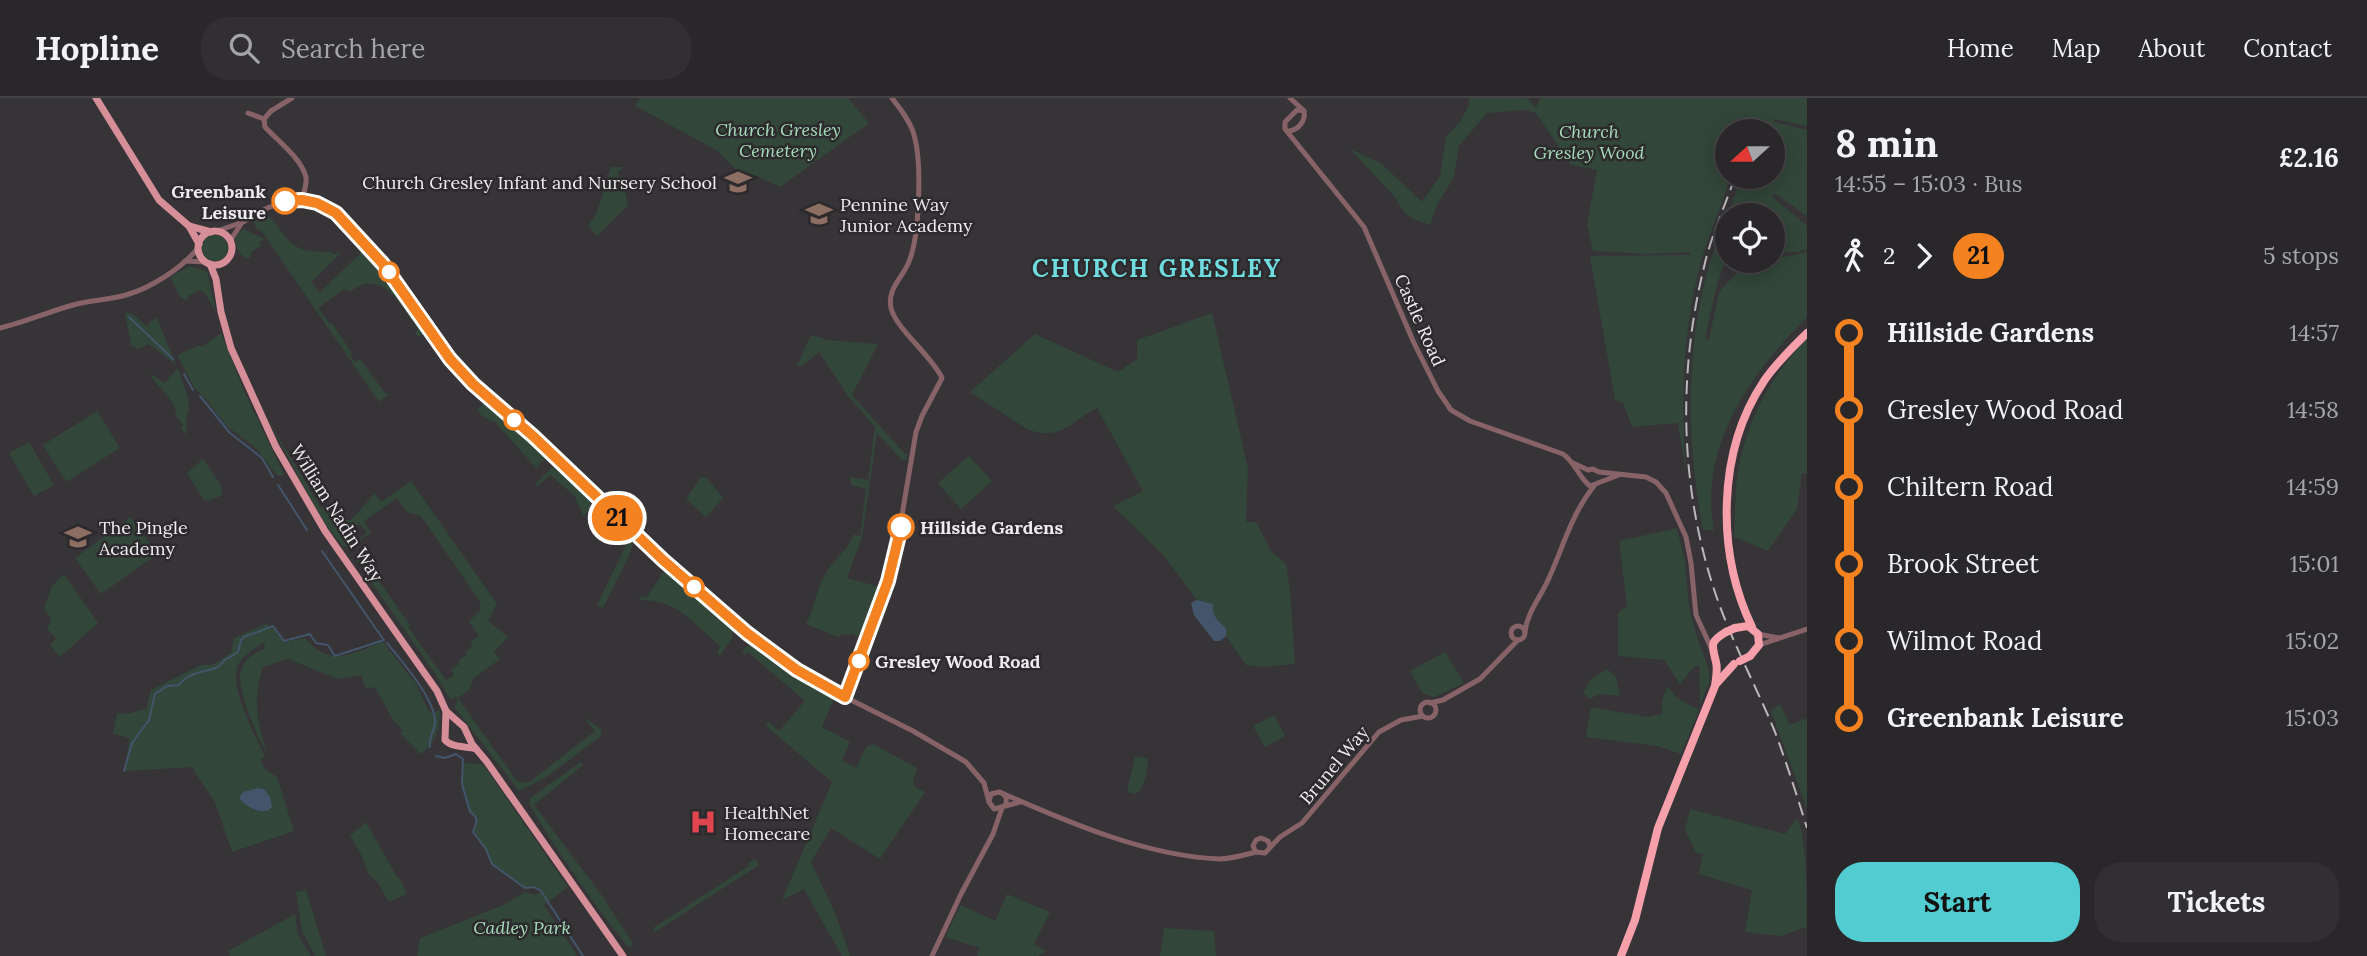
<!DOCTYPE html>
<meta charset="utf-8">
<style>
body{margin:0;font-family:Lora,serif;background:#312f32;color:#f1f3f6;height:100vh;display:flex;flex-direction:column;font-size:26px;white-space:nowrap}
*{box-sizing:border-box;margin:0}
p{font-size:23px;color:#a5a5a8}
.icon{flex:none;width:38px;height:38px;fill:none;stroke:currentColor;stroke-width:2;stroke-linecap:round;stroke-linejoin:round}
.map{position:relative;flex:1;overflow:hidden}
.panel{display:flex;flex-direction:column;background:#29272a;width:560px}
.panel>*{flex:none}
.badge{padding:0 14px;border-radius:23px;font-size:24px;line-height:46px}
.needle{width:46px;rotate:249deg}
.tools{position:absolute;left:1715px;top:21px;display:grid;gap:14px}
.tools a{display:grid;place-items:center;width:70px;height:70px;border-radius:50%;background:#29272a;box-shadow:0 4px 18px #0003,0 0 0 2px #454447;font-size:35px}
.map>.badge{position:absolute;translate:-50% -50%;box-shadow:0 0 0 4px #fff}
.legs{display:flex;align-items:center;gap:10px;height:77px;padding:0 28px;font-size:23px}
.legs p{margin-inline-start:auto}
.overview{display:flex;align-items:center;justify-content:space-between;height:119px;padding:0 28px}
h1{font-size:38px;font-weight:800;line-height:52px}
.action{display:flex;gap:14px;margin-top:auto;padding:14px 28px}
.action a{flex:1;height:80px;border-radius:28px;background:#51ccd1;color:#111;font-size:28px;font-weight:800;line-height:80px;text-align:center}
.action a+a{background:#312f32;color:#f1f3f6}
ul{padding:0 28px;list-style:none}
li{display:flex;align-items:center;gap:24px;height:77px;font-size:26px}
li i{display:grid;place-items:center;width:10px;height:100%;margin:0 9px;background:currentColor}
li i::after{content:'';width:18px;height:18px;margin:-9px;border:5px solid;border-radius:50%;background:#29272a}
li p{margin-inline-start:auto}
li:first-child i{background:linear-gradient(#0000 50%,currentColor 0)}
li:last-child i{background:linear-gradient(currentColor 50%,#0000 0)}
header{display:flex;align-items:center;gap:42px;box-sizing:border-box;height:98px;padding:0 35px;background:#29272a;border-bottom:2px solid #454447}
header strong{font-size:33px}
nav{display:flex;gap:38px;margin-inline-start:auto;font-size:24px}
.search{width:490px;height:63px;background:#312f32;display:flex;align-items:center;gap:18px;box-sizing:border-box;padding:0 24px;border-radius:28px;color:#a5a5a8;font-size:26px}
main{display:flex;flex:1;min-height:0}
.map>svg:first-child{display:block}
.green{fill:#324639}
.water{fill:#42556a}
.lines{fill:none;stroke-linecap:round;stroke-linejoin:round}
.stream{stroke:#42556a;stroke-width:2}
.minor{stroke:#876368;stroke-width:5}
.major{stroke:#d68f99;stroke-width:7}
.highway{stroke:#f6a0ac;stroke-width:8}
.rail{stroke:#bab8bb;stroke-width:2;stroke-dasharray:14 7;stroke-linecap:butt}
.highway-bridge{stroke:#f6a0ac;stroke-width:8}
.line-1-casing{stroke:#fff;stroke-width:16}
.line-1{stroke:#f58220;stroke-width:10}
.stop-1-dot{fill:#fff;stroke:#f58220;stroke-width:3.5}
.labels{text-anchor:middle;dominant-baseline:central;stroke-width:5;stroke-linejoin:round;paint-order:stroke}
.park-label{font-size:18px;font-style:italic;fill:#a5dbba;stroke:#2d2a2d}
.poi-label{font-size:18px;fill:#eeecef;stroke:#2d2a2d;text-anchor:start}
.stop-label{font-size:18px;font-weight:bold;fill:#eeecef;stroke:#2d2a2d;text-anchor:start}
.street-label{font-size:18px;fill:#eeecef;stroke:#2d2a2d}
.district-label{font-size:24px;font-weight:bold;letter-spacing:2px;fill:#6fdce0;stroke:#2d2a2d}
</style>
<header>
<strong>Hopline</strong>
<div class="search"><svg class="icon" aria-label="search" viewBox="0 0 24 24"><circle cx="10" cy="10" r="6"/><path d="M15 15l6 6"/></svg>Search here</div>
<nav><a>Home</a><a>Map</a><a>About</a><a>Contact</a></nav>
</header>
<main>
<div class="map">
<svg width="1807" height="858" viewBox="0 0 1807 858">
<rect width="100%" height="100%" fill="#373438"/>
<g class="green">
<polygon points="640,0 848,0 869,25 780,89 759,79 735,71 718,53 635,8"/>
<path d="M1469 0H1527L1536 10 1540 0H1807V28L1774 21 1775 24 1807 32V118L1776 96 1771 98 1807 128V151L1798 154 1773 155V117H1727V156L1716 190 1705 242 1709 241 1719 194 1748 163H1773V158L1784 159 1807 154V219C1751 275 1698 348 1714 432H1703C1687 348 1685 258 1707 175 1716 142 1730 111 1742 79H1773V33H1727V79H1730C1722 110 1707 140 1699 171 1682 239 1681 307 1686 376L1678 325 1632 329 1623 305 1615 302 1590 158 1690 157V154L1647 156 1593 153 1587 127 1597 72 1571 67 1536 15 1525 12 1487 15 1459 48 1454 79 1437 107 1430 127 1413 121 1404 114 1394 98 1350 51 1381 65 1422 104 1440 78 1446 39 1460 24 1469 7Z"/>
<polygon points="611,69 622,69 622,72 618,73 619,80 622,80 628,107 597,138 588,127 596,117"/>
<path d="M266 116C273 121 277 127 281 133 297 155 307 153 331 154L334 156 342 154 311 184 320 194 365 151 388 178 424 229V236L418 239 415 235 418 231C400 208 383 168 350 194L344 191 318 210 330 226 332 225 352 255 350 257 355 264 360 261 385 295 389 296 379 304 263 135 256 130 254 124Z"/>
<path d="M243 131 265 141 260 144 261 148 251 154V158L248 161C239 157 235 149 235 139Z"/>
<circle cx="215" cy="150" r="13"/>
<polygon points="190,168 207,173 216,214 204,194 200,192 188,198 187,203 181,200 170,179"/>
<polygon points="125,215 131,215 148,229 149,224 157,220 176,267 149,246 138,251 131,247"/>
<path d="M1212 215 1248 370 1246 424H1256L1271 453 1286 466 1290 492 1295 566 1260 569 1246 567 1226 538V530C1218 523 1211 517 1212 506L1197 502 1164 458 1113 408 1143 393 1097 310C1070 324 1061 344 1027 331L970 294 1035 236 1118 274 1137 261V242Z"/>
<polygon points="221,235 246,297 284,377 282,378 277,377 257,351 228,329 204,299 195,291 177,257 201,247 202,249"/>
<path d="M812 237 827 242 878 246 852 297 903 354 908 357 907 362H902L877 335 862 439 847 480 880 489 862 540 850 535 849 537 842 536 838 539 806 526C815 509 816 493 824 478 832 462 848 453 854 436L860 438 866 391 851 387 850 379 868 382 875 329 848 298 819 254 802 268H796C804 258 804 246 812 237Z"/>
<path d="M1807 240V376L1802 375 1797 411 1768 453 1734 439C1736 414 1734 387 1740 363 1751 313 1773 277 1807 240Z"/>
<path d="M178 270 188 300 189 315 187 316 186 337 181 330 183 327 176 318C177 301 156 290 150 275L164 285Z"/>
<polygon points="487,303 520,332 545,361 536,370 494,323 492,324 481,317 477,311"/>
<polygon points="97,313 120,350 66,384 43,347"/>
<polygon points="264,315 321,410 324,408 331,418 337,416 343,422 351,422 375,395 381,404 411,383 497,506 488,523 508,539 494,554 500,561 473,581 470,591 458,600 517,683 528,685 595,633 583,619 601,631 601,638 545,680 519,693 455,610 458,599 450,601 436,577 355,461 360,456 410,527 408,529 446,582 454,577 451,571 459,566 458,563 466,557 465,554 473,548 470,544 479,538 469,523 480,513 480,504 421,418 407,414 397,400 364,423 371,435 357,444 356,443 367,435 360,426 347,435 353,448 343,449 324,425"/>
<polygon points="29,344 54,387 34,398 9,355"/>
<polygon points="969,358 992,383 961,411 938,385"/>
<polygon points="203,361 220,386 223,397 208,403 204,402 187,375"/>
<polygon points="553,369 589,400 591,409 585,417 583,417 575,400 576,399 550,377 537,389 536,385"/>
<polygon points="701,379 706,379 723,400 706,419 686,401"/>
<polygon points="599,415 606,416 630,437 633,445 628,460 603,510 597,507 626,447 597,421 594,422"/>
<polygon points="131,419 157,456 101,496 75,460"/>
<polygon points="1677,430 1685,464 1689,509 1696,536 1709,572 1709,585 1700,606 1699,567 1693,570 1680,586 1664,562 1618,558 1618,515 1627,508 1619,443"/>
<path d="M666 470 734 529 732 540 720 558 717 554 720 548C692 524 677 501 638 502L643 498 647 499Z"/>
<polygon points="64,476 98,525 60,559 50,547 56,540 47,531 51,521 44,511 52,488"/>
<path d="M268 525V531L273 530 284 544 305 540C331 571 352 555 383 544L417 587 428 612 432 616 440 612C440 630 436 645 421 656L400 635 403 632 393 622 375 589 366 591 361 577 338 581 288 561 263 569C252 607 257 621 268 658 259 642 235 590 241 573 244 561 254 555 265 550L264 544C256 550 245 556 239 565 227 586 255 637 265 658L261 662 264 670 277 679 294 733 232 754 215 704 194 673V669L124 673 130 640 113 636 117 615 126 616 146 611 151 592 201 567H212L231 555 234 540Z"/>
<polygon points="753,546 798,579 835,598 822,629 850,644 842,662 856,670 866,649 873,646 917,670 913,684 915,689 925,694 880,761 831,730 811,764 836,817 850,858 842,858 804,791 782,802 832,684 765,627 769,624 779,633 805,603 748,554 745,557 742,554 746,549"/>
<polygon points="1445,554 1464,585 1434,599 1422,595 1410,573"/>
<polygon points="1607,571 1616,579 1620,598 1600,596 1589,601 1583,594 1591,581"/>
<polygon points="1667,588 1677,600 1699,612 1681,656 1657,648 1586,639 1591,609 1647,619 1662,616 1662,604"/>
<polygon points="1780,606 1790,627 1807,620 1807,711 1771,613"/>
<polygon points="1274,617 1285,638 1265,649 1253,628"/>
<path d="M1135 658 1147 660C1149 670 1145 689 1136 696L1127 694Z"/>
<path d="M581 664 583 667 534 707 603 799 634 847 628 849C591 803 559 756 529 706L530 700Z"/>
<path d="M464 665 483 666 568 789 544 807 577 857 575 858H417L420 840 503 807 525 794 536 797 541 794 534 789 525 790 499 773 492 766 478 738 473 734C476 725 480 720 470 714L462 686Z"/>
<path d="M1690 711 1785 736 1797 720C1807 735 1807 806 1807 829L1781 838 1745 834 1752 792 1699 776 1703 756 1696 755 1685 732Z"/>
<polygon points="366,724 397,779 399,779 407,796 389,804 378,785 368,775 362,758 350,738"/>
<polygon points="755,761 759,767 655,834 653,830 749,768 748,766"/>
<polygon points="306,792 326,858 315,858 302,833 296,794"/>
<polygon points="1007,796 1050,814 1034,846 1046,853 1038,858 977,858 980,850 945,839 961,807 995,823"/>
<polygon points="295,816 298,837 311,858 230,858 228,853"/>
<polygon points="1164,830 1214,833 1216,858 1160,858"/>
</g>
<g class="water">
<path d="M1197 502 1213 506C1211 517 1218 523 1226 530V538L1220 543H1214L1194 517 1191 505Z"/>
<path d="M258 690 264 691 270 699 272 709C264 719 246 709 239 700L243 694Z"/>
</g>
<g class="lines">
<g class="stream">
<polyline points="129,219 173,261"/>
<polyline points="184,276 193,292"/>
<polyline points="200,298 230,335 262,360 273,379"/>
<polyline points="278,387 307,432"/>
<polyline points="322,453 383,541"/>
<path d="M387 545C402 563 433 599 435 622 436 632 428 638 430 649"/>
<path d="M436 658 445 660 456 656 463 661 462 686 470 714C480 720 476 725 473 734L486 751 492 766 525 790 534 789 541 793 583 858"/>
<path d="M124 673 132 645 149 622 155 596 167 588 179 587C190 573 203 575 218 569L225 562 238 554 241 542 244 539 273 528 284 543 310 536 316 545 328 547 335 558 384 542"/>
</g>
<g class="minor">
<polyline points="1290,0 1303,12"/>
<path d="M1304 13 1297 12 1285 24V31L1364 129 1414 245 1438 293 1451 312 1470 323 1563 356C1575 364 1579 380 1590 388L1619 377"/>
<polyline points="248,15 264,21"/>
<path d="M264 21 265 29C278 43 301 60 306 79 307 86 304 95 302 102"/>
<polyline points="264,21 271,13 292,0"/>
<path d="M1289 33C1298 32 1306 23 1304 13"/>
<polyline points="217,133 243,124 263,112 282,104 302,102 330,110 383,165 450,261 473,287 533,338 591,396 663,462 748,535 797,572 845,599 913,633 966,664 984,685 989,704"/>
<polyline points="230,143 241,126"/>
<polyline points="185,163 206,164"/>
<path d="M0 230C25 224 48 214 73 207 90 202 109 202 126 197 151 190 182 170 198 150"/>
<polyline points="1573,365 1588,372 1593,371 1599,374 1646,379 1656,384 1666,395 1686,439 1691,465 1696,517 1712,552"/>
<circle cx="1518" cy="535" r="7"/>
<path d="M1525 534C1527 514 1541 499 1549 480 1563 449 1572 415 1594 388"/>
<polyline points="1758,536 1779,540"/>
<polyline points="1759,547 1807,531"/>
<path d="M845 599 888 483 896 453 916 334 922 318 942 280C932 258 896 231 891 210 887 192 901 181 908 166 920 140 922 64 914 37 911 24 900 11 892 0"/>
<circle cx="1428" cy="612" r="8"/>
<polyline points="1430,605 1443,602 1480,581 1518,542"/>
<path d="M1004 696C1070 725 1147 758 1219 761 1232 761 1244 757 1256 754"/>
<path d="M1005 708C1008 701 1006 696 999 694L991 696 989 704 994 711 1020 704"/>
<polyline points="1270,748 1268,743 1261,740 1256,742 1253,748 1256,754 1265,755 1280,739 1302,725 1379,634 1401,622 1423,618"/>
<polyline points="932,858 961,796 993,736 1002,710"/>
</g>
<g class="major">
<polyline points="96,0 159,102 189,128 199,146"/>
<polyline points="189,128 211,134"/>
<circle cx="215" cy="150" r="17"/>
<path d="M210 166 216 181 221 214 231 250 276 349 325 433 437 593 446 613 445 642C452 650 466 648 476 651"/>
<polyline points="446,613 464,629 472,646 487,664 623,858"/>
</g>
<g class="highway">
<path d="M1752 529C1716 454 1717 353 1764 283 1776 265 1792 250 1807 235"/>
<polyline points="1735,530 1748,528 1758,536 1759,547 1750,558"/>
<polyline points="1716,586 1734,566"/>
<path d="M1621 858 1635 822 1658 730 1715 588C1716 580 1718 572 1716 564 1712 547 1709 544 1726 534"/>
</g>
<path class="rail" d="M1735 79C1725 108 1711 138 1704 169 1677 279 1680 395 1718 503 1734 548 1757 590 1775 634 1787 666 1797 698 1807 730"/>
<g class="highway-bridge">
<polyline points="1726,534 1735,530"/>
<polyline points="1740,563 1750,558"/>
</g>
</g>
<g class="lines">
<g class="line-1-casing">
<polyline id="line-1" points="285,103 302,102 317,105 336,115 383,166 450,261 473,286 533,338 663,462 747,535 797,572 845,599 888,483 901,429"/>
</g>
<use href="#line-1" class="line-1"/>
</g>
<defs>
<g id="school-bare" transform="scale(2.1)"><path d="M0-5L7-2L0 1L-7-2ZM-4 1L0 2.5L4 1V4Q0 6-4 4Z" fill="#8d6e63" stroke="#2d2a2d" stroke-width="2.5" paint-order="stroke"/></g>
<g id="hospital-bare" transform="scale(2.1)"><path d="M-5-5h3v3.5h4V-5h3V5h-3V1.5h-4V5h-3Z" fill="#e0444e" stroke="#2d2a2d" stroke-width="2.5" paint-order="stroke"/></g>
</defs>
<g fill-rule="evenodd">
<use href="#school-bare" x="738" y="84"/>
<use href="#school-bare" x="819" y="116"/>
<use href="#school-bare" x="78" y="439"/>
<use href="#hospital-bare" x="703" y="724"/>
</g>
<g class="stop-1-dot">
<circle cx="285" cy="103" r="12"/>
<circle cx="389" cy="174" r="9"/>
<circle cx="514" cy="322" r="9"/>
<circle cx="901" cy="429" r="12"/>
<circle cx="694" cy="489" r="9"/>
<circle cx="859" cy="563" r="9"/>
</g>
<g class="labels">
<g class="park-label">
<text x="778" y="31">Church Gresley<tspan x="778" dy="21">Cemetery</tspan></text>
<text x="1589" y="33">Church<tspan x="1589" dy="21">Gresley Wood</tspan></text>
<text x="522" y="829">Cadley Park</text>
</g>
<g class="poi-label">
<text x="717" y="84" text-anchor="end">Church Gresley Infant and Nursery School</text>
<text x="840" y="106">Pennine Way<tspan x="840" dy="21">Junior Academy</tspan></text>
<text x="99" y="429">The Pingle<tspan x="99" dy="21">Academy</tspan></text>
<text x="724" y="714">HealthNet<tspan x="724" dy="21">Homecare</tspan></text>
</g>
<g class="stop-label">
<text x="266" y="93" text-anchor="end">Greenbank<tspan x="266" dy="21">Leisure</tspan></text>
<text x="920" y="429">Hillside Gardens</text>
<text x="875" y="563">Gresley Wood Road</text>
</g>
<g class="street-label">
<text transform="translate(1420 222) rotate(66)">Castle Road</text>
<text transform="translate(337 415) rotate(58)">William Nadin Way</text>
<text transform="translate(1334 667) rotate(-50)">Brunel Way</text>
</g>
<g class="district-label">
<text x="1157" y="170">CHURCH GRESLEY</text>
</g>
</g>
</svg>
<div class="tools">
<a><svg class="needle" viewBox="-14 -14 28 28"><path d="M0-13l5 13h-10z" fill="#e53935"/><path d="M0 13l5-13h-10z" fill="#a5a5a8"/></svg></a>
<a><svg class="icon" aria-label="locate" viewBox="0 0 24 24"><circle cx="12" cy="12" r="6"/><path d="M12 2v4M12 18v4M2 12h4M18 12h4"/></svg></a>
</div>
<b class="badge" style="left:617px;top:420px;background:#f58220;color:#111">21</b>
</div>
<section class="panel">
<div class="overview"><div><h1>8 min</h1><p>14:55 – 15:03 · Bus</p></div><b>£2.16</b></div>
<div class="legs"><svg class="icon" aria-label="walk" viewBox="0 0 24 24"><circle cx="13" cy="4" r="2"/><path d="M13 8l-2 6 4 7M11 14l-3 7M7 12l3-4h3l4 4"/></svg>2<svg class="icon" aria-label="forward" viewBox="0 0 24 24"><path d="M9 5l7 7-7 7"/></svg><b class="badge" style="background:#f58220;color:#111">21</b><p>5 stops</p></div>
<ul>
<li><i style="color:#f58220"></i><b>Hillside Gardens</b><p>14:57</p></li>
<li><i style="color:#f58220"></i><span>Gresley Wood Road</span><p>14:58</p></li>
<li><i style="color:#f58220"></i><span>Chiltern Road</span><p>14:59</p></li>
<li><i style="color:#f58220"></i><span>Brook Street</span><p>15:01</p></li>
<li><i style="color:#f58220"></i><span>Wilmot Road</span><p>15:02</p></li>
<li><i style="color:#f58220"></i><b>Greenbank Leisure</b><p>15:03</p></li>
</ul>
<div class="action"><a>Start</a><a>Tickets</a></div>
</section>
</main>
